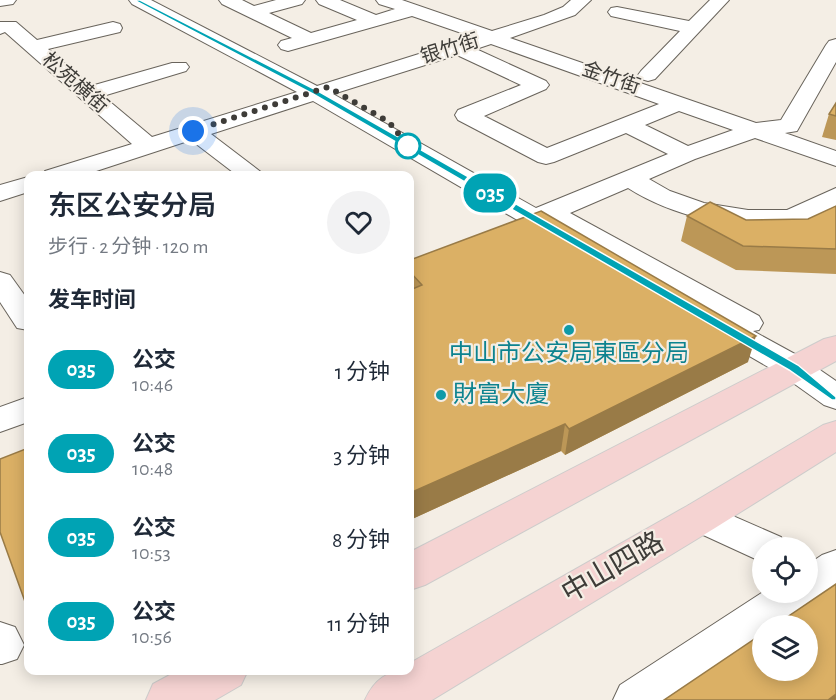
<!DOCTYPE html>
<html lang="zh">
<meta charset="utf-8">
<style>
body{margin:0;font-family:"Alegreya Sans","Noto Sans SC",sans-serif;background:#f2f2f3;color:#1f2937;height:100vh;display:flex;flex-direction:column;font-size:22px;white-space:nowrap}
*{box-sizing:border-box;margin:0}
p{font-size:20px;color:#747a83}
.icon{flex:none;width:33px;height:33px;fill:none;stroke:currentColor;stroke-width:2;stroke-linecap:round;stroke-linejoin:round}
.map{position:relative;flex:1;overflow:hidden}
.side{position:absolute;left:24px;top:171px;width:390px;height:504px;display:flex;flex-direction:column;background:#fff;border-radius:12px;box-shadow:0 3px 15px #0003}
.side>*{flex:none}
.badge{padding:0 12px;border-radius:20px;font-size:21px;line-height:39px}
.tools{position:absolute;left:752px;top:537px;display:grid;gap:12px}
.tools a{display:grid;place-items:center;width:66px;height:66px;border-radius:50%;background:#fff;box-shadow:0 3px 15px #0003;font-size:30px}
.you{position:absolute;width:30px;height:30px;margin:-15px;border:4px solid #fff;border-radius:50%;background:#1a73e8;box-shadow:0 0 0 9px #1a73e833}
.map>.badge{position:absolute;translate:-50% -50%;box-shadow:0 0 0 3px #fff}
h2{padding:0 24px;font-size:22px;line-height:54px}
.round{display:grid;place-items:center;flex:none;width:63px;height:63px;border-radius:32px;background:#f2f2f3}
.headline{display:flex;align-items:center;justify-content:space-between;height:102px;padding:0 24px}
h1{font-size:28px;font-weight:600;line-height:45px}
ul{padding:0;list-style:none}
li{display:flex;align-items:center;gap:18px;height:84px;padding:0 24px}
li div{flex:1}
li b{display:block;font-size:22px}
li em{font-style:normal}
li .badge{min-width:66px;font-weight:700;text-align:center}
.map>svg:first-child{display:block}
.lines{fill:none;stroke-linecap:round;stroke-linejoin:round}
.minor-casing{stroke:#69645c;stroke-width:2}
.major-casing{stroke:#cdcccb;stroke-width:2}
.minor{fill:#fff;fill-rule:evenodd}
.major{fill:#f5d3d2;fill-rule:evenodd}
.wall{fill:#bc9757}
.shaded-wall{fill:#997b47}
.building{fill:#dbb065;stroke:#997b47;stroke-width:1.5}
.line{fill:#00a3b4;stroke:#fff;stroke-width:1.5}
.walk{stroke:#3e3c38;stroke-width:6;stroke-dasharray:0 10.8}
.stop-dot{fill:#fff;stroke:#00a3b4;stroke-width:3}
.culture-dot{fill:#0f9aa8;stroke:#f4eee5;stroke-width:2}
.labels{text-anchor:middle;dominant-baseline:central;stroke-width:4.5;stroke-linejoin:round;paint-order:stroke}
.far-street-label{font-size:20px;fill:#3e3c38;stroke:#f4eee5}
.culture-label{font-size:24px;fill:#0d838f;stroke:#f4eee5}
.near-street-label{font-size:28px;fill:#3e3c38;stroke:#f4eee5}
</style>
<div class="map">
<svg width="836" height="700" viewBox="0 0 836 700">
<rect width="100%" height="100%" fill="#f4eee5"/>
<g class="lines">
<g class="minor-casing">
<g id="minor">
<polygon points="0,0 16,0 13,4 0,6"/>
<path d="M129 0H151L317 86 473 37 412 16 288 51 281 49 278 45 281 41 292 38 222 4 219 0H242L254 6 276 0H305L302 4 269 13 311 33 357 20 319 4 316 0H340L376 15 395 9 379 4 376 0H402L492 31 544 15 563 7 571 0H591L575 15 510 38 756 123 781 120 826 45 829 41 836 39V62L797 131 785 133 836 151V166L755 138 695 159 649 179 670 191 704 203 748 210H787L836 188V206C821 214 806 224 789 226 739 233 670 215 628 188L570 213 759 316 763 323 759 330 753 331 804 359 836 381V409L824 405 782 375 706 331 702 324 706 317 712 316 577 238 575 242 565 244 555 242 313 101 211 134 266 176H238L191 140 81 176H42L45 171 132 144 5 32 0 34V22H16L37 40 113 22 120 24 122 28 120 32 48 49 91 86 172 63H186L189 67 186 71 103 96 152 137 297 92 132 4ZM491 44 659 104 547 148 484 116 546 89 549 85 546 81 476 49ZM457 55 521 85 458 110 455 115 458 120 538 162 546 164 554 162 626 133 668 154 536 208 333 94ZM679 111 733 130 688 146 645 125Z"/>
<polygon points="710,0 729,0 655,79 648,81 641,79 638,75 641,71 680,31 611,16 608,12 611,8 617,7 689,21"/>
<polygon points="28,177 28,192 0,201 0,185"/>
<polygon points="0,272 10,275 28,300 28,330 17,328 0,302"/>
<polygon points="28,397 28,422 0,432 0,407"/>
<polygon points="701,502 781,537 786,548 762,548 762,562 688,528 682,517 688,506"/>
<polygon points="836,550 836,588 814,601 813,604 782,626 762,626 762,639 674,700 613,700 620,685 763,592 807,592 807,565 822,555"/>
<polygon points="0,622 15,627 24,645 17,659 2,664 0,664"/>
</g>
</g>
<g class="major-casing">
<g id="major">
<polygon points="836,336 836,361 425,585 410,590 410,552 824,339"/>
<path d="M836 421V452L715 528 432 700H365C374 680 387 670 410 670V663L687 506 823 425Z"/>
<polygon points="179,670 248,670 241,685 215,700 146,700 153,684"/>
</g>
</g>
<use href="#minor" class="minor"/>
<use href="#major" class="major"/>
</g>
<g class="wall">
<polygon points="836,103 836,140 822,137 829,114"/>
<polygon points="836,206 836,274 736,270 681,241 687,216 746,220 808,219"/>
<polygon points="410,260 748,362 565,455 561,451 410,520"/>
</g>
<g class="shaded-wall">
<polygon points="756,336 748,362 565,455 569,429"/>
<polygon points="565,424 561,451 410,520 410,493"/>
<polygon points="836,694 836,700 828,700"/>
</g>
<g class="building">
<polygon points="836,103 836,116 829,114"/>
<polygon points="710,202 746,220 808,219 836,206 836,249 743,246 687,216"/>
<polygon points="541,211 756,336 569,429 565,424 410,493 410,290 422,285 410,272 410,260"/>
<polygon points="28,448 28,610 0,532 0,459"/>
<polygon points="836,584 836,694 828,700 664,700 762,634 762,670 807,670 807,626 774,626"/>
</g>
<polygon class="line" points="134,0 140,0 318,91 798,365 836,397 836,400 832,400 789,370 313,94"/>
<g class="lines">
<polyline class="walk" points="193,131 328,87 389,122 408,146"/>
</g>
<circle class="stop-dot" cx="408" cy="146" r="12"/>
<g class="culture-dot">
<circle cx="569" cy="330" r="6"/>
<circle cx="441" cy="395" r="6"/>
</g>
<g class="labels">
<g class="far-street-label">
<text transform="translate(450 49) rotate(-17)">银竹街</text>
<text transform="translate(611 78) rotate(19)">金竹街</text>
<text transform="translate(75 83) rotate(41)">松苑横街</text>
</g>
<g class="culture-label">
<text x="569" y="354">中山市公安局東區分局</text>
<text x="453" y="395" text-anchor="start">財富大廈</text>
</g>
<g class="near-street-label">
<text transform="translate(613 568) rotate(-30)">中山四路</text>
</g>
</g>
</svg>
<div class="tools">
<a><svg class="icon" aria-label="locate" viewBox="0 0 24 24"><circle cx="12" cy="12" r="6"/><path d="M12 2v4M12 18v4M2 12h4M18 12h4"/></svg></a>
<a><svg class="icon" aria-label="layers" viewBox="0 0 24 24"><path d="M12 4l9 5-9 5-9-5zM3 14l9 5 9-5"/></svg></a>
</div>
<div class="you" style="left:193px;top:131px"></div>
<b class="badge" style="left:490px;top:193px;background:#00a3b4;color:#fff">035</b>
<section class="side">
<div class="headline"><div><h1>东区公安分局</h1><p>步行 · 2 分钟 · 120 m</p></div><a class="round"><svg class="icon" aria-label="heart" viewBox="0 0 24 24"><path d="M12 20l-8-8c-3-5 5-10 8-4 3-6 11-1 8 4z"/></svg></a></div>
<h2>发车时间</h2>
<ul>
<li><span class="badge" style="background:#00a3b4;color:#fff">035</span><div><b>公交</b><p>10:46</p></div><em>1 分钟</em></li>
<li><span class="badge" style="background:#00a3b4;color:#fff">035</span><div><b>公交</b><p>10:48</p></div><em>3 分钟</em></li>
<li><span class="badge" style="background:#00a3b4;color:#fff">035</span><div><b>公交</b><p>10:53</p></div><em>8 分钟</em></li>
<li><span class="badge" style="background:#00a3b4;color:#fff">035</span><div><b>公交</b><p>10:56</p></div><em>11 分钟</em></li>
</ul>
</section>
</div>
